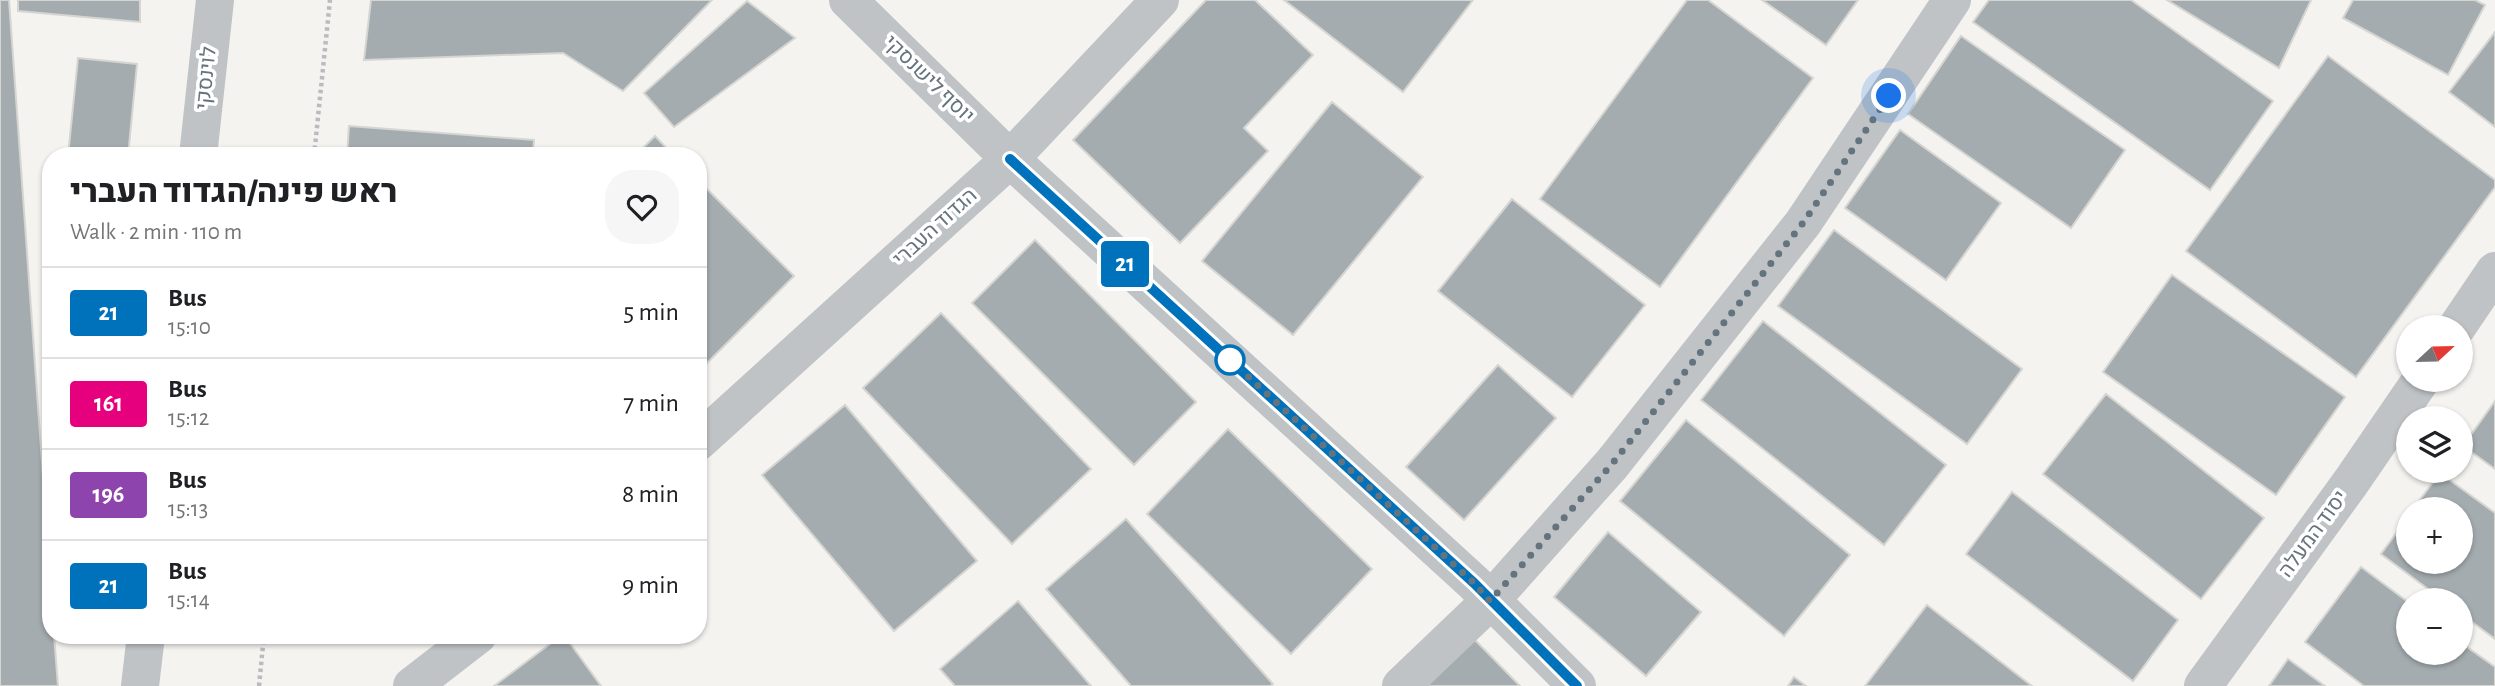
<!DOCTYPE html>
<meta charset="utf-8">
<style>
body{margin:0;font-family:"Alegreya Sans",Heebo,sans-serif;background:#f6f6f6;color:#202124;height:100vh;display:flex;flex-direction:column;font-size:26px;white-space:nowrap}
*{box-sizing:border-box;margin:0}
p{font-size:23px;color:#757577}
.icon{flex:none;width:38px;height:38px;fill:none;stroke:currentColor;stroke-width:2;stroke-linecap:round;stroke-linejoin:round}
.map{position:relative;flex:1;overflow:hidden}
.sheet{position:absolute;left:42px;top:147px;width:665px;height:497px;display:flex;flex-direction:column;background:#fff;border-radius:28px;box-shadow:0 2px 5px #0004}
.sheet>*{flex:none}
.badge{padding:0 14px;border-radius:5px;font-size:24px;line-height:46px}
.needle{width:46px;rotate:68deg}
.controls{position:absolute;left:2396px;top:315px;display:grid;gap:14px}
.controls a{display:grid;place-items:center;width:77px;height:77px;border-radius:50%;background:#fff;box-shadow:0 2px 5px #0004;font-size:35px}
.you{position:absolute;width:35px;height:35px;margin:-18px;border:5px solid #fff;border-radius:50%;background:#1a73e8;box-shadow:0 0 0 10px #1a73e833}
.map>.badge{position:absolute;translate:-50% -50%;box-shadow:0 0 0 4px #fff}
.round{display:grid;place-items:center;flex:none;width:74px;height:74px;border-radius:28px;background:#f6f6f6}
.headline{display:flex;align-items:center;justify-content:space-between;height:119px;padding:0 28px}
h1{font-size:33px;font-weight:800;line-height:52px}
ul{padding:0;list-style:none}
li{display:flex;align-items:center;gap:21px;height:91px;padding:0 28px;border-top:2px solid #e0e0e0}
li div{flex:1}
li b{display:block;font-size:26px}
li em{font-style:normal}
li .badge{min-width:77px;font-weight:700;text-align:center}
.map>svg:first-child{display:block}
.building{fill:#a4acb0;stroke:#d5d5d2;stroke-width:2}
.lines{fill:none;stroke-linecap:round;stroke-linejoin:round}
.path{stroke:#b9bbbd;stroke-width:4.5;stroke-dasharray:3.5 3.5;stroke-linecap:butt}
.pedestrian{stroke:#bfc3c6;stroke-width:38}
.minor{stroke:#bfc3c6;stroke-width:38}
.tertiary{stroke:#bfc3c6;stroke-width:38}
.line-casing{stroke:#fff;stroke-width:16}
.line{stroke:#0072bc;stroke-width:10}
.walk{stroke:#64747f;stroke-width:7;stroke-dasharray:0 12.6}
.stop-dot{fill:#fff;stroke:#0072bc;stroke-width:3.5}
.labels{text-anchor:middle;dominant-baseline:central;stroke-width:7;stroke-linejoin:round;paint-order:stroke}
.street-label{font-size:21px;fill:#64747f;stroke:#fff}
</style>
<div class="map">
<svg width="2495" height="686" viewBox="0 0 2495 686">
<rect width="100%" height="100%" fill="#f4f3f0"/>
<g class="building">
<polygon points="0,0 9,0 51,589 51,635 54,635 58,686 0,686"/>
<polygon points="18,0 140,0 140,22 18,11"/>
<polygon points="371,0 712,0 623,91 563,53 364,60"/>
<polygon points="1206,0 1255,0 1313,55 1244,128 1268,151 1180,243 1073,140"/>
<polygon points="1284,0 1473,0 1403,92"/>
<polygon points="1687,0 1708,0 1813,78 1660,287 1540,199"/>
<polygon points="1762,0 1858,0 1826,45"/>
<polygon points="1989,0 2131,0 2273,101 2210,190 1973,22"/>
<polygon points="2167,0 2311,0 2279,68"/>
<polygon points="2353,0 2475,0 2485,5 2448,75 2343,18"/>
<polygon points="747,1 795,38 674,127 644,93"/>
<polygon points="2495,32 2495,127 2449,92"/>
<polygon points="1961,36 2125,150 2071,228 1908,114"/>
<polygon points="2328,56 2495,180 2495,187 2356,377 2186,251"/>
<polygon points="78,58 137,64 128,156 68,156"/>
<polygon points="1332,102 1423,177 1293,335 1202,261"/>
<polygon points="349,126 534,140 533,156 347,156"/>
<polygon points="1900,130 2001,203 1946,280 1845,208"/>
<polygon points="655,136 674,156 635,156"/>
<polygon points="698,180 794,276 700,370 698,368"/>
<polygon points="1512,199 1645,305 1572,397 1438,291"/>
<polygon points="1834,230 2022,369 1967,444 1778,306"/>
<polygon points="1035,240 1196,402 1134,465 972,303"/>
<polygon points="2172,275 2345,397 2276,495 2103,372"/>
<polygon points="941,313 1091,469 1012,544 863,388"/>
<polygon points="1763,321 1946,465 1884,545 1701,400"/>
<polygon points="1498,365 1556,418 1464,520 1406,467"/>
<polygon points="2106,394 2264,518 2201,599 2043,474"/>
<polygon points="2495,401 2495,469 2463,446"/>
<polygon points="845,405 977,561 894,631 762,475"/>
<polygon points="1686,420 1850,555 1784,636 1620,501"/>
<polygon points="1228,429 1372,569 1291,654 1147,514"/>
<polygon points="2440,473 2495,513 2495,639 2460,613 2460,600 2443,600 2381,554 2408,517 2408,562 2460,562 2460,509 2413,509"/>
<polygon points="2012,492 2178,620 2133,681 1966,554"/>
<polygon points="1126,519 1273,684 1270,686 1131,686 1046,589"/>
<polygon points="1608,532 1701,612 1646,676 1554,597"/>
<polygon points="2361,567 2408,602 2408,653 2460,653 2460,642 2495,667 2495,686 2364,686 2305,642"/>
<polygon points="1018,601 1091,686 955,686 940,669"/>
<polygon points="1927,605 2032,686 1865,686"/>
<polygon points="564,635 601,686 494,686 562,635"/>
<polygon points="1473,638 1520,686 1425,686"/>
<polygon points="2288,659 2325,686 2269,686"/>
<polygon points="1794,677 1806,686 1788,686"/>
</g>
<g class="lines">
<g class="path">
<polyline points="314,156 330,0"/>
<polyline points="259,686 264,635"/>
</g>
<polyline class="pedestrian" points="1401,686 1490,601 1612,464 1803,223 1952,0"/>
<g class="minor">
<polyline points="2457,327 2495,271"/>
<polyline points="2203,686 2351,482 2421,380"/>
</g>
<g class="tertiary">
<polyline points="848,0 1010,159 1474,583 1577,686"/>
<polyline points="198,156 215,0"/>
<polyline points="698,442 1010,159 1160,0"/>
<polyline points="140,686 146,635"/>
<polyline points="412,686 478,635"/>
</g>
</g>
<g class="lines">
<g class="line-casing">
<polyline id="line" points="1010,159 1474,583 1577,686"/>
</g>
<use href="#line" class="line"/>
<polyline class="walk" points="1230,360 1474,583 1490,601 1612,464 1803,223 1889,96"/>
</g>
<circle class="stop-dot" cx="1230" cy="360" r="14"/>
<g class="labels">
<g class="street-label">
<text transform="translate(206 78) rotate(-84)">לוינסקי</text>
<text transform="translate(929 79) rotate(44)">יוסף לישנסקי</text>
<text transform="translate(935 227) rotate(-42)">הגדוד העברי</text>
<text transform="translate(2313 534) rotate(-54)">יסוד המעלה</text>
</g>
</g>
</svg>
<div class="controls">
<a><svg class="needle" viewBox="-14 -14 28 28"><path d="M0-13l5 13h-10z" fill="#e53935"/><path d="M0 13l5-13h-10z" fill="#757577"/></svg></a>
<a><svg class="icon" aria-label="layers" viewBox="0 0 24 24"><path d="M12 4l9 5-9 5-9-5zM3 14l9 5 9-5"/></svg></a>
<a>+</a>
<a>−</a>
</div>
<div class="you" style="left:1889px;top:96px"></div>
<b class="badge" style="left:1125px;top:264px;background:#0072bc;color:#fff">21</b>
<section class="sheet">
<div class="headline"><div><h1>ראש פינה/הגדוד העברי</h1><p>Walk · 2 min · 110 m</p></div><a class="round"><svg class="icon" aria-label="heart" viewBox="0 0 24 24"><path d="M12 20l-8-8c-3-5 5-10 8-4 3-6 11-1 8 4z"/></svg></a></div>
<ul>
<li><span class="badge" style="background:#0072bc;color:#fff">21</span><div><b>Bus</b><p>15:10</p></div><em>5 min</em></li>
<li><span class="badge" style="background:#e6007e;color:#fff">161</span><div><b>Bus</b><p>15:12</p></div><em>7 min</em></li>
<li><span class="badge" style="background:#8e44ad;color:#fff">196</span><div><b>Bus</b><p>15:13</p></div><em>8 min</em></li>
<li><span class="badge" style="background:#0072bc;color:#fff">21</span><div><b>Bus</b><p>15:14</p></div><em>9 min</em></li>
</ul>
</section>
</div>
